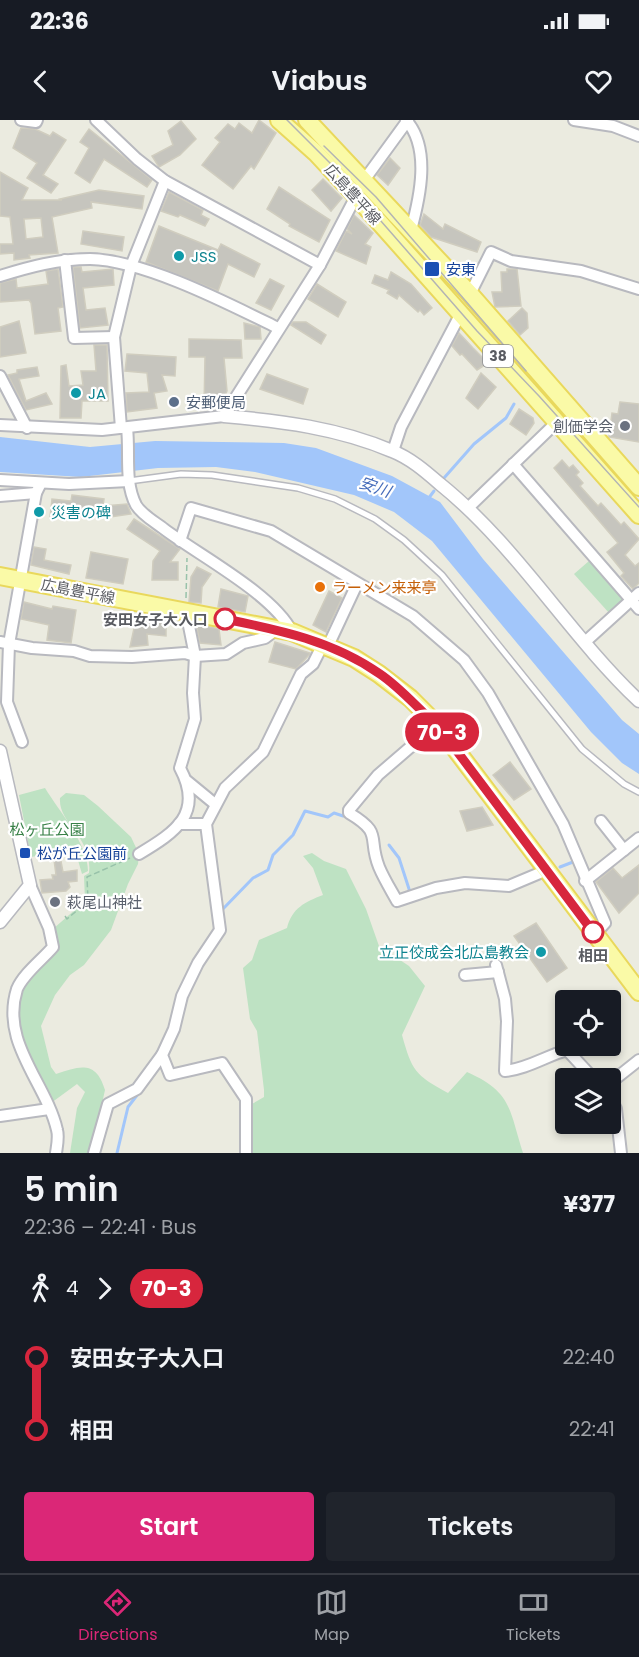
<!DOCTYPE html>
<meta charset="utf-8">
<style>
body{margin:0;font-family:Poppins,"Noto Sans JP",sans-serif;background:#20242c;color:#f1f3f6;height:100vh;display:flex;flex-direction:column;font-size:22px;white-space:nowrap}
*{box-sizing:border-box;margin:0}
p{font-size:20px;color:#9ea1a6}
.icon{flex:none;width:33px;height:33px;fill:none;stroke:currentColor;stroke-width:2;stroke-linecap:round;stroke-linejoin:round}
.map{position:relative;height:1033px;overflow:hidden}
.sheet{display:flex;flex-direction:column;background:#171b24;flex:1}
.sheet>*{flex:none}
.badge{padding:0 12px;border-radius:20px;font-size:21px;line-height:39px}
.fabs{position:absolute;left:555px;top:870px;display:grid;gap:12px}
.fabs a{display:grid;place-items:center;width:66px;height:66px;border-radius:6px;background:#171b24;box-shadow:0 3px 9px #0003;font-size:30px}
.map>.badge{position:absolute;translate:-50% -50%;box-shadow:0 0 0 3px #fff}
.legs{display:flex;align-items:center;gap:9px;height:66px;padding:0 24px;font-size:20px}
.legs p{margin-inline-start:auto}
.head{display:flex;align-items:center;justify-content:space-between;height:102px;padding:0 24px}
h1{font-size:33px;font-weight:600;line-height:45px}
.cta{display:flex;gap:12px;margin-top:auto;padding:12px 24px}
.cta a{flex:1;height:69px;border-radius:6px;background:#db2777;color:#fff;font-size:24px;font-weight:600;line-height:69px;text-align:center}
.cta a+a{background:#20242c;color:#f1f3f6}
ul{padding:0 24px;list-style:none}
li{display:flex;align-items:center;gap:21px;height:72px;font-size:22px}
li i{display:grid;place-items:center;width:9px;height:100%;margin:0 8px;background:currentColor}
li i::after{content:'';width:15px;height:15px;margin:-8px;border:4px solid;border-radius:50%;background:#171b24}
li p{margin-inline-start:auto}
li:first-child i{background:linear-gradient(#0000 50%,currentColor 0)}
li:last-child i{background:linear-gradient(currentColor 50%,#0000 0)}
.status{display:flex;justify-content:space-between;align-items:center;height:42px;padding:0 30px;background:#171b24;direction:ltr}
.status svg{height:16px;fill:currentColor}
header{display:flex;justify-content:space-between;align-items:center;height:78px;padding:0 24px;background:#171b24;font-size:27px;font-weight:600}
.tabs{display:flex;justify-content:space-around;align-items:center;height:84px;border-top:2px solid #363941;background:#171b24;font-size:16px;color:#9ea1a6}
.tabs a{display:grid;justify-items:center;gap:3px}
.tabs .active{color:#db2777}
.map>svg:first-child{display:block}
.green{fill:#bee2c3}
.water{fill:#a2c6fa}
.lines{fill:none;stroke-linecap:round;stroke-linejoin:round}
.stream{stroke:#a2c6fa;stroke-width:3}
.building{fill:#c6c5be;stroke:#d0cdbf;stroke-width:1.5;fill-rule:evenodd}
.service-casing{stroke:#b8b9bf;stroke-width:8}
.minor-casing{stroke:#b8b9bf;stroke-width:14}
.tertiary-casing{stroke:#b8b9bf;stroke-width:15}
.primary-casing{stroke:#e9d85c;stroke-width:20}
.path{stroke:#98c2aa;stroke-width:1.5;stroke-dasharray:6 3;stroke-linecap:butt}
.service{stroke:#fff;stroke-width:5}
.minor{stroke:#fff;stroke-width:10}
.tertiary{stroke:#fff;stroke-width:12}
.primary{stroke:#fafaa7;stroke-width:16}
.tram{stroke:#b3b4b4;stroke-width:1.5}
.line-1-casing{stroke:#fff;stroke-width:14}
.line-1{stroke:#d7263d;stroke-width:9}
.culture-dot{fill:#0f9aa8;stroke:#fff;stroke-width:2}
.transit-dot{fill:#1a4fb4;stroke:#fff;stroke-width:2}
.service-dot{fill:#5c6f8a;stroke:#fff;stroke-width:2}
.worship-dot{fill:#6b7280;stroke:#fff;stroke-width:2}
.food-dot{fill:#e8710a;stroke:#fff;stroke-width:2}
.stop-1-dot{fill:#fff;stroke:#d7263d;stroke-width:3}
.labels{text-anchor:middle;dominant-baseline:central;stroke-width:4.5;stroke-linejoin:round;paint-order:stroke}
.shield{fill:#fff;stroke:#8b8c90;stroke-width:1.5}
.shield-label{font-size:14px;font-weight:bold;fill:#595b61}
.street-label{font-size:15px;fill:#595b61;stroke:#fff}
.culture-label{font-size:15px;fill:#0d838f;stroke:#fff;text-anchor:start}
.transit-label{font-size:15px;fill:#164399;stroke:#fff;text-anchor:start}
.service-label{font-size:15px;fill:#4e5e75;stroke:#fff;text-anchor:start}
.worship-label{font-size:15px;fill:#5b616d;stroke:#fff;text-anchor:end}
.food-label{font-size:15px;fill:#c56008;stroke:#fff;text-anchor:start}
.stop-label{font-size:15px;font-weight:bold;fill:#595b61;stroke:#fff;text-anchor:end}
.park-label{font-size:15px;fill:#388147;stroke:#fff}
.water-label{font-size:16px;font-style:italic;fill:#476dbb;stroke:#fff}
</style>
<div class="status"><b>22:36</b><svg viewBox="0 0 49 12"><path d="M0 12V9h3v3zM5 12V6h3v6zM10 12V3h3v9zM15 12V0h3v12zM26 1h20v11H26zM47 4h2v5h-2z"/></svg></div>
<header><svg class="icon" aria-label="back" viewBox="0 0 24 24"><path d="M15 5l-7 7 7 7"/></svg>Viabus<svg class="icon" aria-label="heart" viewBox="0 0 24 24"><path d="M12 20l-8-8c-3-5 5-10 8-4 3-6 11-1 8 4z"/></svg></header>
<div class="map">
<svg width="639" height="1033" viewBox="0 0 639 1033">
<rect width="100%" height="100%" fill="#ebebe0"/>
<g class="green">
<polygon points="589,441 625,480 610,494 574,454"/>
<path d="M45 668C59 691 88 724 88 751L82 754 75 730 31 737 19 675Z"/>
<path d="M66 673 84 675 98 686 131 717 139 734 138 744 128 764 111 810 84 845 70 855 55 875 41 906 51 947 56 954C80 946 96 940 105 970L91 1033H70L77 988 85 972 77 964 51 983C35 956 2 899 21 869 31 853 46 839 57 825L53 809 85 781 84 756 89 753C93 716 58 704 60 678Z"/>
<path d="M312 733 324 741 346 749 366 789 379 826 409 846 425 866 402 915C412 951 415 955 448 973L467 952C512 972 509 989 523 1033H253L252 984 264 977V970L257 911 250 899 243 848 252 840 259 820 287 808C292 788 305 782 323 775L313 748 303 736Z"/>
</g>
<polygon class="water" points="0,317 90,327 155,321 284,323 316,328 392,356 440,382 483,439 622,600 639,614 639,654 622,643 591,612 432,421 394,392 354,375 255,352 216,347 158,348 81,357 0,352"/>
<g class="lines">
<g class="stream">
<polyline points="444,358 474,324 506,298 514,284"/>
<polyline points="428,379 434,371"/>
<polyline points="389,725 399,738 410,772"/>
<polyline points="560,747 573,742"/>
<polyline points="221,791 253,758 268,750 273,735 293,715 305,691 328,697 334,693 343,696"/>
<polyline points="117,1033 128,987 138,974"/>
</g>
</g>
<g class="building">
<polygon points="259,0 276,13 254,49 251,46 233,69 202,45 220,22 215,18 228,4 235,9 239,3 252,13"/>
<polygon points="181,1 196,19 180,35 159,47 152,36 173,25 168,11"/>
<polygon points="21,8 35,9 50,16 53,12 66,20 43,55 58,64 51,73 27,58 37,43 13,28"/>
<polygon points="89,9 152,60 147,67 104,39 90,63 75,53 89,28 80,22"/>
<polygon points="390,38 400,48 388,65 377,55"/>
<path d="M0 52 28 68 22 80H62L60 79 99 70 144 76 142 89 91 82 92 88 52 97 58 133 29 135 30 138 14 140V133L0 134V124H13L10 97 0 96ZM41 98 43 117 26 119 24 99Z"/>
<polygon points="323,59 342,78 331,91 312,70"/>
<polygon points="279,67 330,100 319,122 289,106 290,104 267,89"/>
<polygon points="169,72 203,90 201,95 209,99 205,106 180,95 178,97 161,91"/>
<polygon points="424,94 443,109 445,104 481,122 477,132 431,117 420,105"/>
<polygon points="354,95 373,113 365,124 371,127 366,144 336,131 346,111 352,114 347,109"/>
<polygon points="159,106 218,130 221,124 260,144 254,157 228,144 218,171 146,142"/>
<polygon points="83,111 124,117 122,131 81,124"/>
<polygon points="73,147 81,147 82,152 113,149 114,165 83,168 86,190 105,188 108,205 80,208"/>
<polygon points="58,149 63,187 58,188 61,211 35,214 31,183 29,180 0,182 0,163 16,159 17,168 48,164 46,151"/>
<polygon points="507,149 517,149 521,186 495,187 492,172 502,172 501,152 507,152"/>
<polygon points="391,152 411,164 432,188 424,195 420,190 418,192 399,175 397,179 387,173 389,170 372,163 375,155 388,160"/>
<polygon points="270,159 284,166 271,190 256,183"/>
<polygon points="317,164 346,182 338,197 308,179"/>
<polygon points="522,188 527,193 528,208 520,215 508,201"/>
<polygon points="19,201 26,233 0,237 0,207"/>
<polygon points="293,202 306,202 326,215 321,224 291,205"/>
<polygon points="244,203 260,207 261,219 245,219"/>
<polygon points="459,213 473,228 488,243 477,250 462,234 460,235 452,226"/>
<polygon points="189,219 241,220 242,238 224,238 227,271 221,285 204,287 205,237 189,237"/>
<polygon points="94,225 107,225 108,281 82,281 81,298 60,298 61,246 66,245 69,266 83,265 81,251 96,251"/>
<polygon points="127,234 176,237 175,256 162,255 167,271 154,273 157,288 127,292 126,273 149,272 147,253 125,251"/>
<polygon points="37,247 39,256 19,259 26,281 46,273 52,284 26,290 8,255 17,253 17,250"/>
<polygon points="481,253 496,267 478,289 466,278"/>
<polygon points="267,254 308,269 303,284 260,269"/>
<polygon points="620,282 639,284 639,322 609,317 612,293 618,294"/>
<polygon points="519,289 533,298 534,303 526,315 510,304"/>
<polygon points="562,340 569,348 573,345 579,352 576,355 583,363 580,366 598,386 601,383 621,405 624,402 639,419 625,435 635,446 639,443 639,463 633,469 621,456 624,453 607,432 618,423 554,348"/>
<polygon points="72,375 104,379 103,386 127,384 131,394 110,397 68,393 67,398 50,397 52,379 71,381"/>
<polygon points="134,399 180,429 170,442 178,442 178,460 152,460 153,441 160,431 127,409"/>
<polygon points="34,427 46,429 44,440 71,445 69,454 31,445"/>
<polygon points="91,432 128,439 123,464 86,458"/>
<polygon points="197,447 211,454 202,467 201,483 189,482 191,457"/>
<polygon points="221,469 248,476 245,492 218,487"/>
<polygon points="329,471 342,478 326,512 313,505"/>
<polygon points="24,482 52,489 53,486 76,490 71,523 47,520 49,505 21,499"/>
<polygon points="149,495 166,498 166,516 147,514 148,525 130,527 136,499 149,500"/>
<polygon points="196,504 219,509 221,525 200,523"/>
<polygon points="275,522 310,533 310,534 296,549 269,542"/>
<polygon points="510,642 531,669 514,680 493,655"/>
<polygon points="482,687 493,705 467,711 460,691"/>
<polygon points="59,731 63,752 77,750 77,761 68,762 70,767 66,771 42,773 40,760 53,759 52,755 56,755 53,732"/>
<polygon points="639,745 639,773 619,793 596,762 613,748 622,758"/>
<polygon points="536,803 567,848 547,862 514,816"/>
</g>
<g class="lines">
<g class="service-casing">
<polyline id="service" points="129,361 181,354 212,355 298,368 335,379 375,399 404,420 442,455 582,629 624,664 639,672"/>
</g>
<g class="minor-casing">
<g id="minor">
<polyline points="21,0 36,2 37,0"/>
<polyline points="96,0 137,39 165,61 320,145"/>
<path d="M406 0C431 28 420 77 411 110"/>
<polyline points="574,0 613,6 639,16"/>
<polyline points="65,140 74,218 114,217"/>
<path d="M0 156C29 147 58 139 90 139 144 140 229 184 278 208"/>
<polyline points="470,174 491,132 511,141 581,151 639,169"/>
<polyline points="0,256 27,308"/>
<polyline points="0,305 102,310 224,296 320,145 365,59 408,0"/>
<polyline points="121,308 114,217 131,146 165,61"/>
<path d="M127 308C130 333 124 362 136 385 142 395 155 402 164 409 200 436 273 474 292 512"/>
<polyline points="393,331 401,307 460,195"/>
<polyline points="513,344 639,489"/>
<polyline points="0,360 69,364 129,361"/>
<polyline points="0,376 36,373"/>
<polyline points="469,387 558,301"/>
<polyline points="180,421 191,388 271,411 413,496 464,540 488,573 563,704 605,803 595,814"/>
<polyline points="0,522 32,528 74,531 90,536 132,537 185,533 195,536 226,534 243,523 265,518 277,509"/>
<polyline points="585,522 639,473"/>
<polyline points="328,526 357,464"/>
<path d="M436 605 378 655 349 690V693C384 714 367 717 379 747 384 759 391 770 397 781L436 768 465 763 509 766 547 750"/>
<polyline points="22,622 7,582 9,524 36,373 41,363"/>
<polyline points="187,661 215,684"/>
<polyline points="601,701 624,730"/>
<polyline points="179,704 206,704"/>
<path d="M139 734C176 712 204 693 180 648L195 599 193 573 195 536 186 491"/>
<polyline points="585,761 639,718"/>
<path d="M30 765 49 808 53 827C42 840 24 853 17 869 0 923 46 962 57 1010 59 1017 57 1026 56 1033"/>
<path d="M496 845 505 879 507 901 505 951C527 949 546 936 567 930L593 958"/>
<polyline points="465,855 498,852"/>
<polyline points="610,963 639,940"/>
<polyline points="610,977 616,989 621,1033"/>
<polyline points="0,996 49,989"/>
<polyline points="94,1033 108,984 137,969 162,935"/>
<polyline points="246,1033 246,979 222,943 170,955 162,935 174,909 182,876 198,843 220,810 206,704 225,668 263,632 301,554 313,544 323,524"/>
</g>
</g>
<g class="tertiary-casing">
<g id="tertiary">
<path d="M224 296C281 301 338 308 392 331 410 338 425 351 440 364 517 426 568 514 639 581"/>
<polyline points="0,631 30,765 0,802"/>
</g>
</g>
<g class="primary-casing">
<g id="primary">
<polyline points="279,0 316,33 357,77 639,395"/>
<polyline points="307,0 470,174 639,367"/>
<polyline points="0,456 292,512 354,538 379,554 410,578 438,606 639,872"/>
</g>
</g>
<g class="path">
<polyline points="186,478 187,438"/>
<polyline points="65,796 67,799 88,781 87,757 130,738"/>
</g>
<use href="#service" class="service"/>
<use href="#minor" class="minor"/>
<use href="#tertiary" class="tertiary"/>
<use href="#primary" class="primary"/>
<g class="tram">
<polyline points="287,0 332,45 477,211 539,276 639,387"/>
<polyline points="324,26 376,77 526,251"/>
</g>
</g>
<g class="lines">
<g class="line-1-casing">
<path id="line-1" d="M225 499C280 510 333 521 380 554 402 569 418 589 438 606L593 812"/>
</g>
<use href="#line-1" class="line-1"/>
</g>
<g class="culture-dot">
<circle cx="179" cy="136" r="6"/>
<circle cx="76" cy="273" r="6"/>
<circle cx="39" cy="392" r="6"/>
<circle cx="541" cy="832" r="6"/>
</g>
<g class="transit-dot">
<rect x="424" y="141" width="16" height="16" rx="3"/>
<rect x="19" y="727" width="12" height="12" rx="3"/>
</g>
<circle class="service-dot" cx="174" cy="282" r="6"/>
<g class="worship-dot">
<circle cx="625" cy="306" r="6"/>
<circle cx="55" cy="782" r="6"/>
</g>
<circle class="food-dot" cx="320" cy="467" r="6"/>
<g class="stop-1-dot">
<circle cx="225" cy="499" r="10"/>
<circle cx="593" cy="812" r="10"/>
</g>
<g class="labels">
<rect class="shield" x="483" y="225" width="30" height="22" rx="4.5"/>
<g class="shield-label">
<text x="498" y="236">38</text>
</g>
<g class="street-label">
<text transform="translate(353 74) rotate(48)">広島豊平線</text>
<text transform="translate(78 471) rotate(11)">広島豊平線</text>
</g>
<g class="culture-label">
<text x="191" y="136">JSS</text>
<text x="88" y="273">JA</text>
<text x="51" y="392">災害の碑</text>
<text x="529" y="832" text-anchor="end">立正佼成会北広島教会</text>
</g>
<g class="transit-label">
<text x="446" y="149">安東</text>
<text x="37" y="733">松が丘公園前</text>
</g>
<g class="service-label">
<text x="186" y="282">安郵便局</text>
</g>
<g class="worship-label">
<text x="613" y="306">創価学会</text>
<text x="67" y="782" text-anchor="start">萩尾山神社</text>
</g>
<g class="food-label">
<text x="332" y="467">ラーメン来来亭</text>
</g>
<g class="stop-label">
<text x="208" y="499">安田女子大入口</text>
<text x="593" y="835" text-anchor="middle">相田</text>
</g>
<g class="park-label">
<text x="47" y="709">松ヶ丘公園</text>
</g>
<g class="water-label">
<text transform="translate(375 367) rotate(19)">安川</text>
</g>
</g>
</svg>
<div class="fabs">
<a><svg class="icon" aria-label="locate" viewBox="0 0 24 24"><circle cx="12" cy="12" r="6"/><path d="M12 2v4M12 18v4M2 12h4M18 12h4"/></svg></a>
<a><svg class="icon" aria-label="layers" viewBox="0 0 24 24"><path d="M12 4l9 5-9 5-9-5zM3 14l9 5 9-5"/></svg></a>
</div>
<b class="badge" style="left:442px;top:612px;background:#d7263d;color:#fff">70-3</b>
</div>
<section class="sheet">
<div class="head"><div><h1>5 min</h1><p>22:36 – 22:41 · Bus</p></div><b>¥377</b></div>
<div class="legs"><svg class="icon" aria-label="walk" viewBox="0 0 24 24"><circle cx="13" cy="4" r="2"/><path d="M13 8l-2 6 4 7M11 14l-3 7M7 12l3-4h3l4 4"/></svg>4<svg class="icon" aria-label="forward" viewBox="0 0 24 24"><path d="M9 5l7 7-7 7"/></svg><b class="badge" style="background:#d7263d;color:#fff">70-3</b></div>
<ul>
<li><i style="color:#d7263d"></i><b>安田女子大入口</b><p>22:40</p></li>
<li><i style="color:#d7263d"></i><b>相田</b><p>22:41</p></li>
</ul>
<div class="cta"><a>Start</a><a>Tickets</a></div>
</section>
<nav class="tabs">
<a class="active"><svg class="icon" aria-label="directions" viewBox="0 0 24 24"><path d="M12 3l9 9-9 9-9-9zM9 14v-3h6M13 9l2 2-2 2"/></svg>Directions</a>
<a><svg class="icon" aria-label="map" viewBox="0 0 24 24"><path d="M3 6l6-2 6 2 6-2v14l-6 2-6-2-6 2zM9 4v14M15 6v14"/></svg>Map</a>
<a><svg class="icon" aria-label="tickets" viewBox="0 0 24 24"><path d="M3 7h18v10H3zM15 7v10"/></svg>Tickets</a>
</nav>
